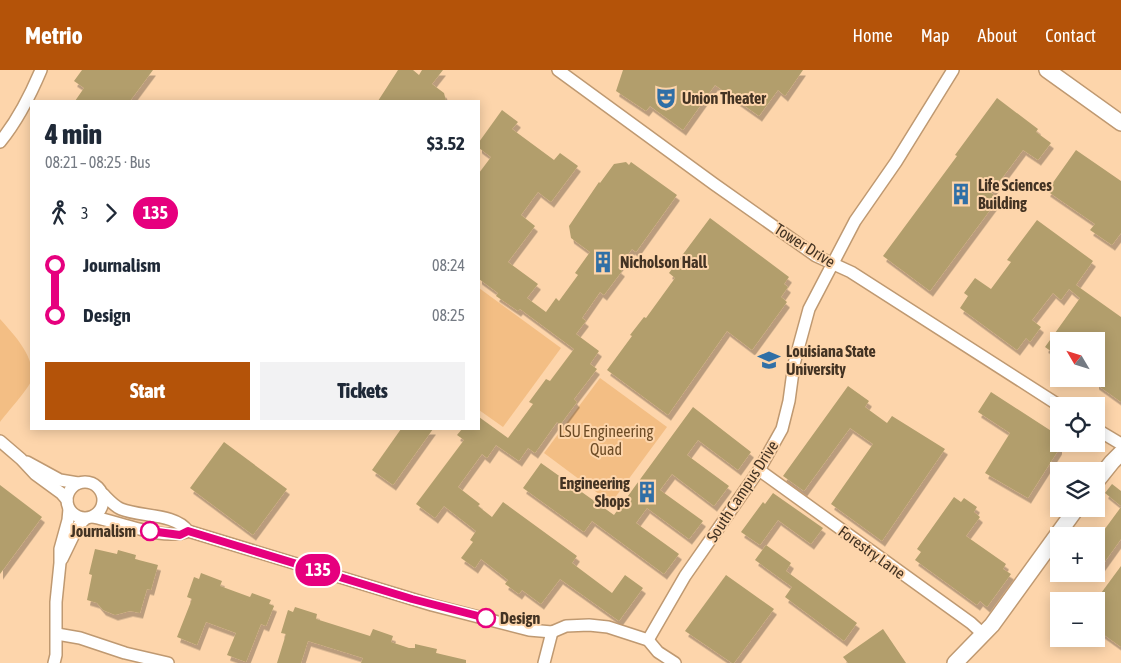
<!DOCTYPE html>
<meta charset="utf-8">
<style>
body{margin:0;font-family:"Asap Condensed",sans-serif;background:#f2f2f3;color:#1f2937;height:100vh;display:flex;flex-direction:column;font-size:19px;white-space:nowrap}
*{box-sizing:border-box;margin:0}
p{font-size:16px;color:#747a83}
.icon{flex:none;width:28px;height:28px;fill:none;stroke:currentColor;stroke-width:2;stroke-linecap:round;stroke-linejoin:round}
.map{position:relative;flex:1;overflow:hidden}
.sheet{position:absolute;left:30px;top:30px;width:450px;height:330px;display:flex;flex-direction:column;background:#fff;border-radius:0px;box-shadow:0 2px 12px #0003}
.sheet>*{flex:none}
.badge{padding:0 10px;border-radius:16px;font-size:18px;line-height:32px}
.needle{width:32px;rotate:308deg}
.fabs{position:absolute;left:1050px;top:262px;display:grid;gap:10px}
.fabs a{display:grid;place-items:center;width:55px;height:55px;border-radius:0px;background:#fff;box-shadow:0 2px 12px #0003;font-size:25px}
.map>.badge{position:absolute;translate:-50% -50%;box-shadow:0 0 0 2px #fff}
.legs{display:flex;align-items:center;gap:8px;height:55px;padding:0 15px;font-size:16px}
.legs p{margin-inline-start:auto}
.head{display:flex;align-items:center;justify-content:space-between;height:85px;padding:0 15px}
h1{font-size:28px;font-weight:800;line-height:38px}
.action{display:flex;gap:10px;margin-top:auto;padding:10px 15px}
.action a{flex:1;height:58px;border-radius:0px;background:#b45309;color:#fff;font-size:20px;font-weight:800;line-height:58px;text-align:center}
.action a+a{background:#f2f2f3;color:#1f2937}
ul{padding:0 15px;list-style:none}
li{display:flex;align-items:center;gap:18px;height:50px;font-size:19px}
li i{display:grid;place-items:center;width:8px;height:100%;margin:0 6px;background:currentColor}
li i::after{content:'';width:12px;height:12px;margin:-6px;border:4px solid;border-radius:50%;background:#fff}
li p{margin-inline-start:auto}
li:first-child i{background:linear-gradient(#0000 50%,currentColor 0)}
li:last-child i{background:linear-gradient(currentColor 50%,#0000 0)}
header{display:flex;align-items:center;gap:30px;box-sizing:border-box;height:70px;padding:0 25px;background:#b45309;color:#fff}
header strong{font-size:24px}
nav{display:flex;gap:28px;margin-inline-start:auto;font-size:18px}
.map>svg:first-child{display:block}
.green{fill:#f3be84}
.building{fill:#b29e6c;filter:url(#shadow)}
.lines{fill:none;stroke-linecap:round;stroke-linejoin:round}
.minor-casing{stroke:#bf9971;stroke-width:14}
.tertiary-casing{stroke:#bf9971;stroke-width:18}
.minor{stroke:#fff;stroke-width:11}
.tertiary{stroke:#fff;stroke-width:15}
.line-1-casing{stroke:#fff;stroke-width:11}
.line-1{stroke:#e6007e;stroke-width:8}
.stop-1-dot{fill:#fff;stroke:#e6007e;stroke-width:2.5}
.labels{text-anchor:middle;dominant-baseline:central;stroke-width:4;stroke-linejoin:round;paint-order:stroke}
.poi-label{font-size:16px;font-weight:bold;fill:#433323;stroke:#fdd5ab;text-anchor:start}
.street-label{font-size:16px;fill:#433323;stroke:#fdd5ab}
.park-label{font-size:16px;fill:#6d4c26;stroke:#fdd5ab}
.stop-label{font-size:16px;font-weight:bold;fill:#433323;stroke:#fdd5ab;text-anchor:end}
</style>
<header>
<strong>Metrio</strong>
<nav><a>Home</a><a>Map</a><a>About</a><a>Contact</a></nav>
</header>
<div class="map">
<svg width="1121" height="593" viewBox="0 0 1121 593">
<defs>
<filter id="shadow"><feDropShadow dx="3" dy="5.5" stdDeviation="0" flood-color="#0004"/></filter>
</defs>
<rect width="100%" height="100%" fill="#fdd5ab"/>
<g class="green">
<polygon points="479,218 561,278 503,357 479,340"/>
<path d="M0 249C14 265 37 288 31 311 29 318 6 344 0 352Z"/>
<polygon points="600,308 667,357 611,433 544,383"/>
</g>
<g class="building">
<polygon points="82,0 153,0 130,31 75,31 84,18 74,11"/>
<polygon points="398,0 413,0 419,5 422,0 443,0 432,14 444,23 446,31 378,31"/>
<polygon points="623,0 803,0 785,26 778,20 759,46 715,15 683,60 650,36 646,41 616,21"/>
<polygon points="997,28 1038,59 1036,62 1051,73 1038,90 1023,80 991,123 999,128 930,221 883,186 957,86 955,85"/>
<polygon points="502,40 518,52 512,59 554,90 560,83 578,96 551,132 538,122 521,145 535,156 508,192 538,214 527,228 546,242 556,228 559,231 578,205 575,203 590,182 571,168 569,156 599,112 600,113 614,94 626,92 629,95 631,92 677,125 636,182 632,179 618,198 622,201 604,225 600,222 582,248 586,251 576,264 599,281 590,294 597,299 574,329 577,332 560,355 557,352 535,383 528,378 519,391 496,375 487,388 482,384 458,417 480,434 478,436 492,447 503,432 577,486 572,493 612,523 625,505 643,518 619,551 560,509 541,534 522,520 519,524 505,514 508,510 481,489 475,498 461,488 473,472 470,470 476,461 444,436 435,448 416,434 464,370 457,365 462,359 479,359 479,347 508,368 533,334 529,332 546,309 550,311 574,279 520,239 518,241 496,226 498,223 479,209 479,103 491,87 479,78 479,72"/>
<polygon points="1076,80 1121,111 1121,163 1112,175 1090,160 1095,154 1047,121"/>
<polygon points="710,148 789,207 784,214 788,217 781,227 787,232 752,280 727,261 668,345 607,300 632,266 630,265 644,247 646,248 675,208 669,203"/>
<polygon points="1037,150 1093,191 1076,215 1121,247 1121,332 1096,314 1096,271 1059,271 1059,287 1045,277 1080,228 1069,219 1061,230 1053,223 1032,250 1041,257 1030,272 1026,268 1017,280 960,238 968,226 964,223 975,208 991,219 1011,192 1007,190"/>
<polygon points="848,316 869,331 865,337 887,353 892,346 945,379 882,471 831,434 873,374 850,358 804,421 783,406"/>
<polygon points="991,322 1059,366 1059,379 1028,428 985,403 1010,363 978,342"/>
<polygon points="693,337 751,382 738,400 698,370 687,385 729,416 714,436 672,404 660,420 703,451 689,469 647,438 636,453 679,484 664,504 592,451 584,462 523,418 541,393 614,445"/>
<polygon points="401,359 433,359 393,415 372,400"/>
<polygon points="224,372 287,419 253,465 190,418"/>
<polygon points="1112,414 1121,421 1121,436 1105,423"/>
<polygon points="0,415 42,447 0,504"/>
<polygon points="773,423 823,458 811,474 778,450 760,475 741,462 763,432 765,434"/>
<polygon points="954,427 961,432 964,428 977,437 974,442 980,447 966,466 1006,494 1003,499 1011,504 987,537 980,531 977,535 915,490 921,482 917,479"/>
<polygon points="1121,437 1121,469 1096,504 1096,471"/>
<polygon points="766,475 791,493 786,501 857,553 844,571 785,527 792,517 755,490"/>
<polygon points="95,479 117,484 118,480 136,485 135,489 158,495 151,520 147,519 140,543 130,541 115,545 103,540 97,533 87,530 92,505 89,504"/>
<polygon points="1121,496 1121,577 1096,559 1096,530"/>
<polygon points="201,503 222,511 220,516 250,527 252,523 271,530 269,534 274,536 266,556 261,554 246,592 227,585 236,563 206,552 197,575 177,567 192,529 187,527 194,507 199,509"/>
<polygon points="726,505 774,539 734,593 732,593 685,561"/>
<polygon points="295,537 317,544 316,549 370,566 373,559 393,566 391,572 409,578 415,578 415,574 437,579 436,583 466,590 466,593 361,593 363,588 308,571 301,593 277,593 286,564 281,563 288,540 293,542"/>
<polygon points="883,559 906,593 848,593 843,587"/>
</g>
<g class="lines">
<g class="minor-casing">
<g id="minor">
<polyline points="558,0 714,114 816,186 851,202 1060,336"/>
<path d="M0 72C18 50 30 26 41 0"/>
<polyline points="1096,359 1121,374"/>
<polyline points="0,371 21,389 35,404 61,423 67,430"/>
<polyline points="27,392 60,410 78,413"/>
<polyline points="759,400 971,553 983,564"/>
<circle cx="85" cy="430" r="18"/>
<path d="M103 424C109 430 114 436 121 439 140 447 175 443 188 461L432 535 529 560 552 562 566 556 589 555 608 557 648 570 658 582 675 593"/>
<path d="M93 447C117 451 166 472 188 461"/>
<polyline points="62,489 78,456 85,449"/>
<polyline points="57,564 80,568 125,583 168,593"/>
<polyline points="648,570 685,506 759,400 782,359 789,331 794,294 809,239 855,151 896,92 953,0"/>
<polyline points="54,593 56,585 56,532 60,493 60,479 68,450 69,439"/>
<polyline points="544,593 552,562"/>
</g>
</g>
<g class="tertiary-casing">
<g id="tertiary">
<polyline points="1047,0 1121,53"/>
<polyline points="1096,412 1112,392 1121,383"/>
<polyline points="955,593 992,555 1076,439"/>
</g>
</g>
<use href="#minor" class="minor"/>
<use href="#tertiary" class="tertiary"/>
</g>
<g class="lines">
<g class="line-1-casing">
<polyline id="line-1" points="150,461 180,465 188,461 412,529 486,548"/>
</g>
<use href="#line-1" class="line-1"/>
</g>
<defs>
<g id="theatre-bare" transform="scale(1.725)"><path d="M-5-5.5Q0-4 5-5.5V0Q5 5 0 6Q-5 5-5 0ZM-3.3-2.5H-1v1.5H-3.3ZM1-2.5H3.3v1.5H1ZM-2.8 1Q0 5.5 2.8 1Z" fill="#306fa6" stroke="#fdd5ab" stroke-width="2.5" paint-order="stroke"/></g>
<g id="building-bare" transform="scale(1.725)"><path d="M-4-6H4V6H1V3H-1V6H-4ZM-2.5-4.3h1.7v1.8h-1.7ZM.8-4.3h1.7v1.8H.8ZM-2.5-1h1.7V.8h-1.7ZM.8-1h1.7V.8H.8Z" fill="#306fa6" stroke="#fdd5ab" stroke-width="2.5" paint-order="stroke"/></g>
<g id="university-bare" transform="scale(1.725)"><path d="M0-5L7-2L0 1L-7-2ZM-4 1L0 2.5L4 1V4Q0 6-4 4Z" fill="#306fa6" stroke="#fdd5ab" stroke-width="2.5" paint-order="stroke"/></g>
</defs>
<g fill-rule="evenodd">
<use href="#theatre-bare" x="666" y="28"/>
<use href="#building-bare" x="961" y="124"/>
<use href="#building-bare" x="603" y="192"/>
<use href="#university-bare" x="769" y="290"/>
<use href="#building-bare" x="647" y="422"/>
</g>
<g class="stop-1-dot">
<circle cx="150" cy="461" r="9"/>
<circle cx="486" cy="548" r="9"/>
</g>
<g class="labels">
<g class="poi-label">
<text x="682" y="28">Union Theater</text>
<text x="978" y="115">Life Sciences<tspan x="978" dy="18">Building</tspan></text>
<text x="620" y="192">Nicholson Hall</text>
<text x="786" y="281">Louisiana State<tspan x="786" dy="18">University</tspan></text>
<text x="630" y="413" text-anchor="end">Engineering<tspan x="630" dy="18">Shops</tspan></text>
</g>
<g class="street-label">
<text transform="translate(805 175) rotate(32)">Tower Drive</text>
<text transform="translate(742 421) rotate(-57)">South Campus Drive</text>
<text transform="translate(872 482) rotate(36)">Forestry Lane</text>
</g>
<g class="park-label">
<text x="606" y="361">LSU Engineering<tspan x="606" dy="18">Quad</tspan></text>
</g>
<g class="stop-label">
<text x="136" y="461">Journalism</text>
<text x="500" y="548" text-anchor="start">Design</text>
</g>
</g>
</svg>
<div class="fabs">
<a><svg class="needle" viewBox="-14 -14 28 28"><path d="M0-13l5 13h-10z" fill="#e53935"/><path d="M0 13l5-13h-10z" fill="#747a83"/></svg></a>
<a><svg class="icon" aria-label="locate" viewBox="0 0 24 24"><circle cx="12" cy="12" r="6"/><path d="M12 2v4M12 18v4M2 12h4M18 12h4"/></svg></a>
<a><svg class="icon" aria-label="layers" viewBox="0 0 24 24"><path d="M12 4l9 5-9 5-9-5zM3 14l9 5 9-5"/></svg></a>
<a>+</a>
<a>−</a>
</div>
<b class="badge" style="left:318px;top:500px;background:#e6007e;color:#fff">135</b>
<section class="sheet">
<div class="head"><div><h1>4 min</h1><p>08:21 – 08:25 · Bus</p></div><b>$3.52</b></div>
<div class="legs"><svg class="icon" aria-label="walk" viewBox="0 0 24 24"><circle cx="13" cy="4" r="2"/><path d="M13 8l-2 6 4 7M11 14l-3 7M7 12l3-4h3l4 4"/></svg>3<svg class="icon" aria-label="forward" viewBox="0 0 24 24"><path d="M9 5l7 7-7 7"/></svg><b class="badge" style="background:#e6007e;color:#fff">135</b></div>
<ul>
<li><i style="color:#e6007e"></i><b>Journalism</b><p>08:24</p></li>
<li><i style="color:#e6007e"></i><b>Design</b><p>08:25</p></li>
</ul>
<div class="action"><a>Start</a><a>Tickets</a></div>
</section>
</div>
